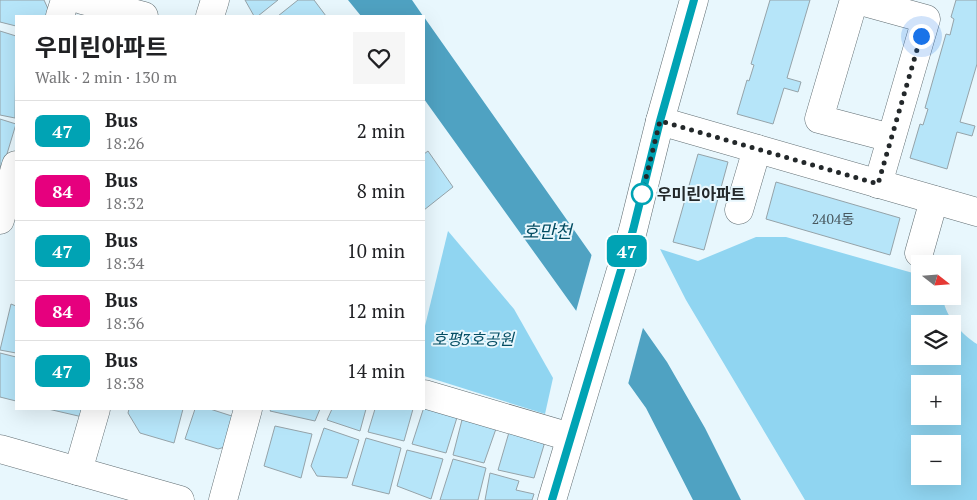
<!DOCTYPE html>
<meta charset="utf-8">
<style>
body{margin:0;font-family:"PT Serif","Noto Sans KR",serif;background:#f6f6f6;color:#202124;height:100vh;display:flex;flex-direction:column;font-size:19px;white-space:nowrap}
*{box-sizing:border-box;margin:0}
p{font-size:16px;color:#757577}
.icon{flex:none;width:28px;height:28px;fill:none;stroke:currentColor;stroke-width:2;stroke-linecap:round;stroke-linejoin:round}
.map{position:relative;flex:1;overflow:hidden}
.sheet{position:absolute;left:15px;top:15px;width:410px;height:395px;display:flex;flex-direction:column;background:#fff;border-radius:0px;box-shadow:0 5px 20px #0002}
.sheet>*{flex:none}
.badge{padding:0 10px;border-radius:8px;font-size:18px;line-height:32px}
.needle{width:32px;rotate:107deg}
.tools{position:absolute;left:911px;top:255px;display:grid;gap:10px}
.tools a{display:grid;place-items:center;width:50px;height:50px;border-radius:0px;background:#fff;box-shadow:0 5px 20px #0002;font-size:25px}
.you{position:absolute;width:25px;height:25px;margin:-12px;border:4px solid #fff;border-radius:50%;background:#1a73e8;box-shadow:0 0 0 8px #1a73e833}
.map>.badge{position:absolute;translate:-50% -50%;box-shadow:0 0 0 2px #fff}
.round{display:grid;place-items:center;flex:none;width:52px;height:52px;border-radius:0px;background:#f6f6f6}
.overview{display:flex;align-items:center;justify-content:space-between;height:85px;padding:0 20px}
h1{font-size:24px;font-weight:700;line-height:38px}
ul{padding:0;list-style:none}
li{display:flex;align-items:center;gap:15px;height:60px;padding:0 20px;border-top:1px solid #e0e0e0}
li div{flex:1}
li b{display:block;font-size:19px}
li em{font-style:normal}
li .badge{min-width:55px;font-weight:700;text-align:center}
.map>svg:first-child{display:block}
.green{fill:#90d5f1;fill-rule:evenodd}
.water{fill:#4fa2c2}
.pier{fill:#e8f7fd}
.building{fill:#b6e5f9;stroke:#95a3a9}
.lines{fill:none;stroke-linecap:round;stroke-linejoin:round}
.minor-casing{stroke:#606d72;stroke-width:29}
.minor{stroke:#fff;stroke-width:28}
.line-casing{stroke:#fff;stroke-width:11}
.line{stroke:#00a3b4;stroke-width:8}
.walk{stroke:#23282a;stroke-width:5;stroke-dasharray:0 9}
.stop-dot{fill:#fff;stroke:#00a3b4;stroke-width:2.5}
.labels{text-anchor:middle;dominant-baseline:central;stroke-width:4;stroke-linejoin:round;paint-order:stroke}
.number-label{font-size:14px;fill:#48575e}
.stop-label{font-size:16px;font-weight:bold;fill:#23282a;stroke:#e8f7fd;text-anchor:start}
.park-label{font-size:16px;font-style:italic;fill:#034d63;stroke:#e8f7fd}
.water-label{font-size:18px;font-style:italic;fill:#024c62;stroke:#e8f7fd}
</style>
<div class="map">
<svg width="977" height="500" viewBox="0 0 977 500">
<rect width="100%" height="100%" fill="#e8f7fd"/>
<g class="green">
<polygon points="448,231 514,309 553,378 545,414 424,376 424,330"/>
<path d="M756 237H786L920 275V296H943C943 314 962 335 977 344V500H805L686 300 660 249 698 261ZM920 324H952V356H920ZM920 384H952V416H920ZM920 444H952V476H920Z"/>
</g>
<g class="water">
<polygon points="348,0 412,0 423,16 361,16"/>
<polygon points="424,17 667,362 705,428 741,500 693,500 646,408 424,99"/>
</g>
<polygon class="pier" points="593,250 644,324 627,388 575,315"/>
<g class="building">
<polygon points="0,0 44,0 49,11 48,16 16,16 16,26 0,22"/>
<polygon points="245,0 278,0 258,16 254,16"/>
<polygon points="298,0 314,0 326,16 278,16"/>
<polygon points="770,0 810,0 787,78 801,82 798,92 784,88 773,124 737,114 747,80 749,81 754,65 751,64"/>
<polygon points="956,0 977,0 977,64 960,122 975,126 972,136 957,132 947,169 910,158 920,124 923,125 928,109 925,108 946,34 950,35 954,19 951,17"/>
<polygon points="0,31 16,36 15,118 0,115"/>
<polygon points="0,119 16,124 3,167 0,166"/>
<polygon points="428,151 453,187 424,210 424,154"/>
<polygon points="698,154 728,162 704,250 673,242"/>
<polygon points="776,182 900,218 890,255 766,219"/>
<polygon points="11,304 16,306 16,353 0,350"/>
<polygon points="0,353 16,357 16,401 0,397"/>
<polygon points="424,407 459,411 446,453 412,444"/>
<polygon points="48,409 88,409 87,418"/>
<polygon points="129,409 183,409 174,443 140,433 128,413"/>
<polygon points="195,409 210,409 238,418 232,445 218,449 185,439"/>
<polygon points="271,409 320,409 315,421 270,411"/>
<polygon points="332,409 366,409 360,431 327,420"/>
<polygon points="375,409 413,409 404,441 368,432"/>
<polygon points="464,412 498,423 484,463 453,455"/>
<polygon points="512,422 535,429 544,445 534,478 498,470"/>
<polygon points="275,426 312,434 301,478 264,466"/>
<polygon points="324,428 359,440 347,478 317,476 311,466"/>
<polygon points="366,438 401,448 389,494 352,485"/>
<polygon points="407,450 443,459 431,499 397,486"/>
<polygon points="453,459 486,468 478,500 440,500"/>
<polygon points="490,473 519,481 516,490 534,494 532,500 485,500"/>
</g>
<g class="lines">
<g class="minor-casing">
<g id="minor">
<polyline points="82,0 144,16"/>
<polyline points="854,0 819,119 891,138"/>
<polyline points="857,0 926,19 878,184"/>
<polyline points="60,16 65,0"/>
<polyline points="210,16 215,0"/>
<polyline points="660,121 977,212"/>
<polyline points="739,210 757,149"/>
<polyline points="0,220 16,165"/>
<polyline points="919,253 934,200"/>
<polyline points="424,394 570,437"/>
<polyline points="0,449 180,500"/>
<polyline points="78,471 96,409"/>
<polyline points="223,500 248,409"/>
<polyline points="552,500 633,230 660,121 694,0"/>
</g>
</g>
<use href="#minor" class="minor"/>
</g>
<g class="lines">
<g class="line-casing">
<polyline id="line" points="552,500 633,230 660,121 694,0"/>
</g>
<use href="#line" class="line"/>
<polyline class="walk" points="642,194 660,121 878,184 921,36"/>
</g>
<circle class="stop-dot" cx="642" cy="194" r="10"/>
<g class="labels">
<g class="number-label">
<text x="833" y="218">2404동</text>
</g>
<g class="stop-label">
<text x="657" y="194">우미린아파트</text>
</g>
<g class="park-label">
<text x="473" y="339">호평3호공원</text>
</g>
<g class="water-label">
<text x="547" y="231">호만천</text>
</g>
</g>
</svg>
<div class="tools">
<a><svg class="needle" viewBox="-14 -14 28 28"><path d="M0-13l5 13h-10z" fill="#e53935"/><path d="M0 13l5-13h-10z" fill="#757577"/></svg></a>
<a><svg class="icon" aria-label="layers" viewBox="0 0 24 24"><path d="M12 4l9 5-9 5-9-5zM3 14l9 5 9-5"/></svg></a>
<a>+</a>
<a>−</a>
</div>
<div class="you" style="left:921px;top:36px"></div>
<b class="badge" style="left:627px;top:251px;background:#00a3b4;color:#fff">47</b>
<section class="sheet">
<div class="overview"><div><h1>우미린아파트</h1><p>Walk · 2 min · 130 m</p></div><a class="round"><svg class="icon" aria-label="heart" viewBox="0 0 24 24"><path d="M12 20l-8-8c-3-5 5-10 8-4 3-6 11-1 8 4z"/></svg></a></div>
<ul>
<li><span class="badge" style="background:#00a3b4;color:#fff">47</span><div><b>Bus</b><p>18:26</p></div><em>2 min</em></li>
<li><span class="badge" style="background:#e6007e;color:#fff">84</span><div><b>Bus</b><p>18:32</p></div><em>8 min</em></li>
<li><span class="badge" style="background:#00a3b4;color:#fff">47</span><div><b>Bus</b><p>18:34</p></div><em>10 min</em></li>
<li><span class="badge" style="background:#e6007e;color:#fff">84</span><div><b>Bus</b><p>18:36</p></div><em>12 min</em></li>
<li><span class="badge" style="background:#00a3b4;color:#fff">47</span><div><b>Bus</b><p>18:38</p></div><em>14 min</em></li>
</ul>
</section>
</div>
